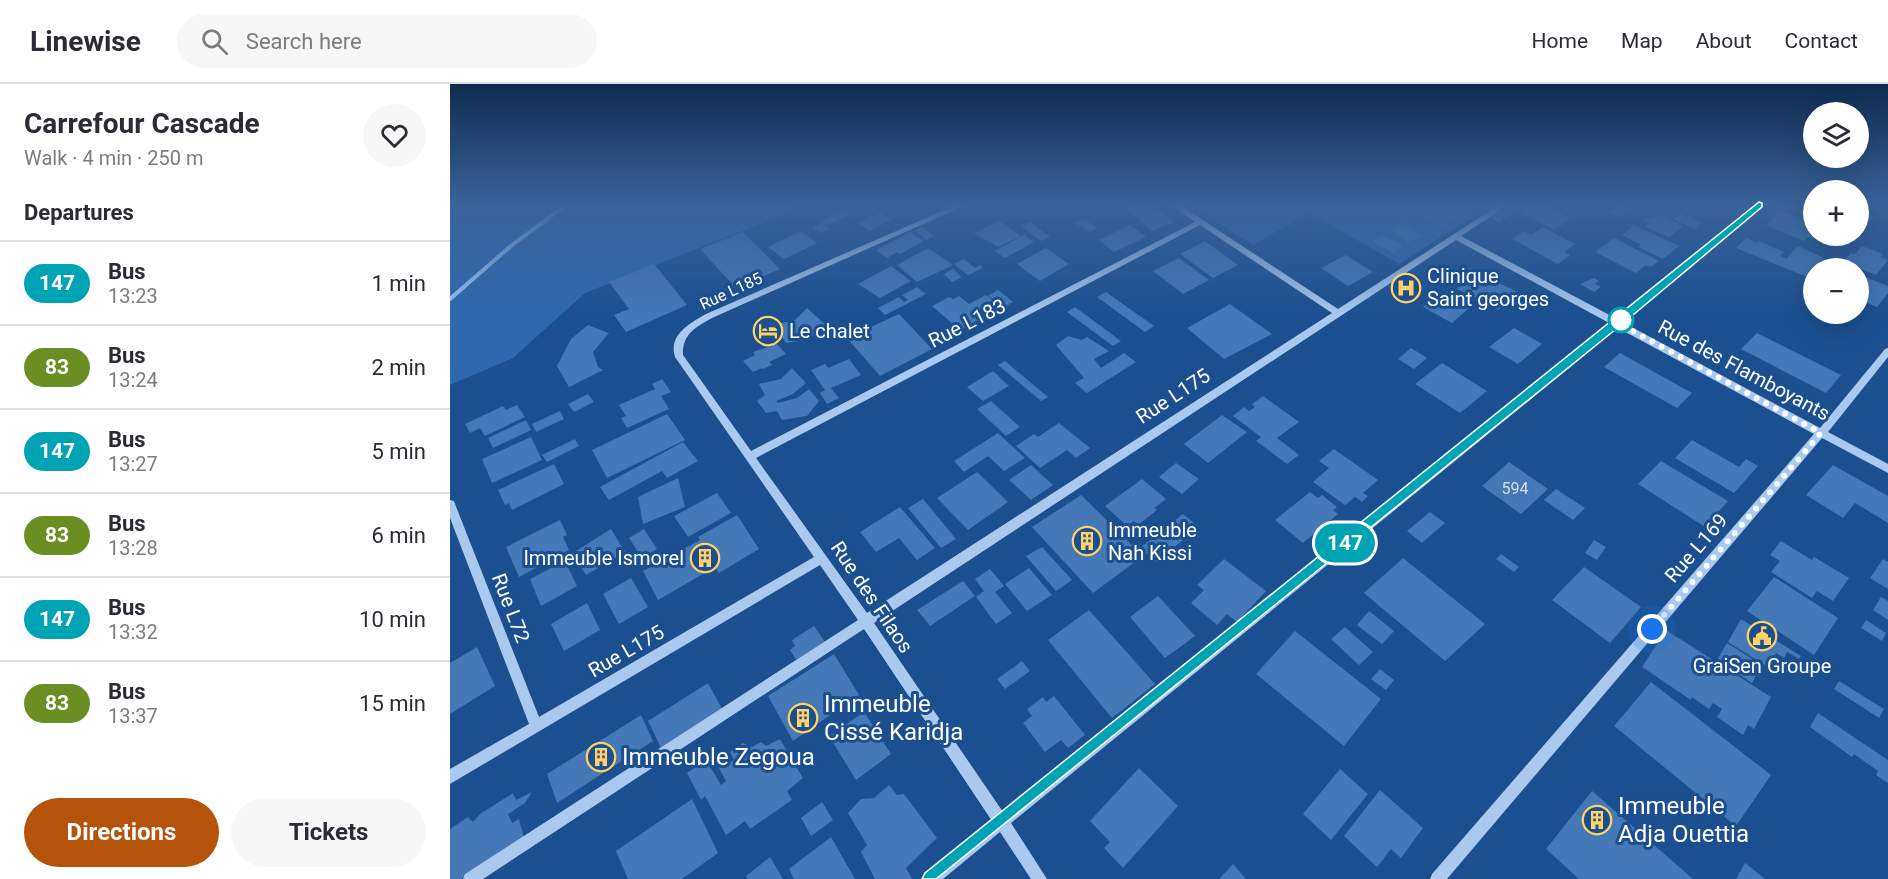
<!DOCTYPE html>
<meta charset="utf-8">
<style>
body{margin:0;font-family:Roboto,sans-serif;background:#f7f7f7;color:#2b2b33;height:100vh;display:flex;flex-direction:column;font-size:22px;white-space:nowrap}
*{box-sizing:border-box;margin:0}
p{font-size:20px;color:#7c7c81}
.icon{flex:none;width:33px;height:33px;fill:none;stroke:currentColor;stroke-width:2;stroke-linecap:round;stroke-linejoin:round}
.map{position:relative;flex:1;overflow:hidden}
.side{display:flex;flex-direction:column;background:#fff;width:450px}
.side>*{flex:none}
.badge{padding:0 12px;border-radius:20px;font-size:21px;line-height:39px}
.buttons{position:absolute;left:1353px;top:18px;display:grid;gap:12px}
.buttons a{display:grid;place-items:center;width:66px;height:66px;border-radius:50%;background:#fff;box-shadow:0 6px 24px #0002;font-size:30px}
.you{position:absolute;width:30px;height:30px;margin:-15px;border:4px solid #fff;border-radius:50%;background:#1a73e8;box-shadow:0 0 0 9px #1a73e833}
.map>.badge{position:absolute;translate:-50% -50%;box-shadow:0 0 0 3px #fff}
h2{padding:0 24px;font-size:22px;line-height:54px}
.round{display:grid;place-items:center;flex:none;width:63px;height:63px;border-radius:32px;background:#f7f7f7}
.overview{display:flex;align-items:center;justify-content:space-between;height:102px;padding:0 24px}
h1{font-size:28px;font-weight:700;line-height:45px}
.action{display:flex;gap:12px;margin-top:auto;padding:12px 24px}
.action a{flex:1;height:69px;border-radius:36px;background:#b45309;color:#fff;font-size:24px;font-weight:700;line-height:69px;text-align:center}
.action a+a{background:#f7f7f7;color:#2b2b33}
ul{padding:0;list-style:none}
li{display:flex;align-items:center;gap:18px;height:84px;padding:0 24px;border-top:2px solid #e1e1e2}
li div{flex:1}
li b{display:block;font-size:22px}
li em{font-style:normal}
li .badge{min-width:66px;font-weight:700;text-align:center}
header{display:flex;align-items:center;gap:36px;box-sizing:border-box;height:84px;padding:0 30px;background:#fff;border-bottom:2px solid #e1e1e2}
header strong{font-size:28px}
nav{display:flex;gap:33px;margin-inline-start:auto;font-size:21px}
.search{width:420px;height:54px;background:#f7f7f7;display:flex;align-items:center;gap:15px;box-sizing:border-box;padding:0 21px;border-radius:33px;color:#7c7c81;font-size:22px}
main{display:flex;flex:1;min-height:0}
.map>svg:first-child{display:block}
.green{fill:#2e69ad}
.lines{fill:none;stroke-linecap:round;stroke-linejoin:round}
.stream{stroke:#9cc4f0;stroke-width:4}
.building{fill:#4478b7}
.minor{fill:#a9c9ee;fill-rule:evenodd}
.line{fill:#00a3b4;stroke:#fff;stroke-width:1.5}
.walk{stroke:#fff;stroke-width:6;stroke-dasharray:0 10.8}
.stop-dot{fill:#fff;stroke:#00a3b4;stroke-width:3}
.labels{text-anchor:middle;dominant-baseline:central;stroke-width:6;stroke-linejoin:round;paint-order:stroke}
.far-street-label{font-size:16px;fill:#fff;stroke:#1b4f8f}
.number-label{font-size:16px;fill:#d0dded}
.poi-label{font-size:20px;fill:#fff;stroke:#1b4f8f;text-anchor:start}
.street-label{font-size:20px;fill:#fff;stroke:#1b4f8f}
.near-poi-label{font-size:24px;fill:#fff;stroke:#1b4f8f;text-anchor:start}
</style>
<header>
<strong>Linewise</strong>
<div class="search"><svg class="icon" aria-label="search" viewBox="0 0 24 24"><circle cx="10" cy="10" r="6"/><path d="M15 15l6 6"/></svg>Search here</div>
<nav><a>Home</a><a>Map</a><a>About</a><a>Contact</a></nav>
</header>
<main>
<section class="side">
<div class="overview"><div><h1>Carrefour Cascade</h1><p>Walk · 4 min · 250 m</p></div><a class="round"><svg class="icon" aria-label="heart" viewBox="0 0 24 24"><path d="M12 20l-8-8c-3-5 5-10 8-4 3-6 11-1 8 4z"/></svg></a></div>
<h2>Departures</h2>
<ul>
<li><span class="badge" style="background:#00a3b4;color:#fff">147</span><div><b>Bus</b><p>13:23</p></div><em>1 min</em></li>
<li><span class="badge" style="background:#6b8e23;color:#fff">83</span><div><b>Bus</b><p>13:24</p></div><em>2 min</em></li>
<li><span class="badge" style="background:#00a3b4;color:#fff">147</span><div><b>Bus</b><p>13:27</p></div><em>5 min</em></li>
<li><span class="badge" style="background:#6b8e23;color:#fff">83</span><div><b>Bus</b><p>13:28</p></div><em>6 min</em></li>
<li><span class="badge" style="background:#00a3b4;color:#fff">147</span><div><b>Bus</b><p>13:32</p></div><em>10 min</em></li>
<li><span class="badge" style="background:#6b8e23;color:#fff">83</span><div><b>Bus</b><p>13:37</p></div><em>15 min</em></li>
</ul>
<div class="action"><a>Directions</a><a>Tickets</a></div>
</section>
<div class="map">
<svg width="1438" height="795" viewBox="0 0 1438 795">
<rect width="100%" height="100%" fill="#1b4f8f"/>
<g class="green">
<polygon points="0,121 338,121 343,127 135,209 63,274 0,301"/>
<polygon points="740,121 1031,121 1037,124 949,180 859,129 803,161"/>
</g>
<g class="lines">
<polyline class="stream" points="0,215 62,161 116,121"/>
</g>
<g class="building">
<polygon points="688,121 703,121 724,138 702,147 677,125"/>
<polygon points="963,121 1022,121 1026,123 992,143 967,127"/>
<polygon points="1060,121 1074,121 1049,138 1040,134"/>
<polygon points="1077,121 1094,121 1121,134 1104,146 1067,127"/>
<polygon points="1336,121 1364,121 1364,136 1333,124"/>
<polygon points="1167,122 1178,127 1170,133 1159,128"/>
<polygon points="395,125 401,130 377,141 371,137"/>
<polygon points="1331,126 1364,139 1364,152 1368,152 1365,155 1358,153 1354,157 1316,141"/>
<polygon points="1408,127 1424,133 1412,146 1408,147"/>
<polygon points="431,128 441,136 419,147 408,139"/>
<polygon points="1230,129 1252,139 1245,145 1223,135"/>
<polygon points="1208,130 1233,142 1219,153 1195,143 1199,139 1194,137 1198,134 1202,135"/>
<polygon points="633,135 648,144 640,148 625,139"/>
<polygon points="550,137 571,152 548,163 524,149"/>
<polygon points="580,138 600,153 591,157 571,142"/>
<polygon points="372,139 380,145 371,149 362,144"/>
<polygon points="951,139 971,151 959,158 939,146"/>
<polygon points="680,141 696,153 664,168 649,156"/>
<polygon points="1184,141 1229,162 1213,175 1188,163 1191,161 1172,151"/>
<polygon points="472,143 484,152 476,156 465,146"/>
<polygon points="1093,143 1125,160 1114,168 1120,171 1108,180 1062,155 1073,147 1081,151"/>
<polygon points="351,147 367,159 334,175 318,163"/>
<polygon points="293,148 330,185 286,204 250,165"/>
<polygon points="460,148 474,157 450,170 447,168 437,174 426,166"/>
<polygon points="574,151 584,158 555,174 545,167"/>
<polygon points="932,151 953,162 943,169 922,157"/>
<polygon points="1297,153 1306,159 1308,157 1334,168 1330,172 1336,175 1348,162 1374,174 1357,193 1286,164"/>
<polygon points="1164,154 1209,177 1200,183 1196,181 1186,189 1145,168"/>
<polygon points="755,157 788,181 763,194 730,170"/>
<polygon points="1412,162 1433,170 1430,173 1438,176 1426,191 1393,178 1401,169 1405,170"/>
<polygon points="478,164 503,181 467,198 447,181"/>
<polygon points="596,164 619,180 590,197 567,180"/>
<polygon points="896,171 923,188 898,202 871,184"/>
<polygon points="729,174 759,196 733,210 703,187"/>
<polygon points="514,175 525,184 530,181 533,184 518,191 504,180"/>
<polygon points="1375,176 1396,184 1368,184"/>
<polygon points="204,180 237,221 176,248 164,231 179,225 159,198"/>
<polygon points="441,182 461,197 430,214 408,200"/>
<polygon points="1020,184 1069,209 1048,226 1007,205 1012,201 1003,196"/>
<polygon points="503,185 512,193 502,198 494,190"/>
<polygon points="1408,190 1438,202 1438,209 1427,223 1408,215"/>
<polygon points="1144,194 1149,197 1145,200 1151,203 1144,208 1130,200"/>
<polygon points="467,203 476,210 435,231 428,224 449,213 454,218 458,216 452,211"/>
<polygon points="548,206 563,218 553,224 538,212"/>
<polygon points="656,208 704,242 695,248 647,213"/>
<polygon points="990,209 1019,224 1002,239 973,223"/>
<polygon points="536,211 547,220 534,227 539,231 510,246 482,222 499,213 503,215 509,212 519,220"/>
<polygon points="780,220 822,250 774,275 737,244"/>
<polygon points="625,223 671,257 663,262 617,228"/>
<polygon points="357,224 377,242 358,256 336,259 323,241 345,236"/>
<polygon points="449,230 482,265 430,292 397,254"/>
<polygon points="138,241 159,249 143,268 148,283 153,286 119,303 107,282 121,255"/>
<polygon points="1064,244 1092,260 1068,280 1039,263"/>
<polygon points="1307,249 1391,291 1376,309 1291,265"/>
<polygon points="618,252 632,256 637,253 659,267 644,275 651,284 674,269 686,278 637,309 625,299 634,294 606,261"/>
<polygon points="327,260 336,270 319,278 322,281 313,285 312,284 303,288 293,277 305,271 303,268"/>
<polygon points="961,264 977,274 964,285 948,275"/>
<polygon points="1170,269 1242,309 1227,324 1154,283"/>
<polygon points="399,275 411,291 381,304 389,314 377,320 370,309 375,306 361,286 375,280 378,284"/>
<polygon points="555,277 598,313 591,317 548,281"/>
<polygon points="992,279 1037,307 1010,329 965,300"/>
<polygon points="342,284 356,299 343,310 326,317 328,319 347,314 359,305 369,317 357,332 332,336 327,327 316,329 307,317 315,311 309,300 331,295"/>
<polygon points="543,287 559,302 533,317 517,303"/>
<polygon points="212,295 221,308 211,312 219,325 177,344 171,334 176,332 169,321 205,305 202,300"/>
<polygon points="138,310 144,318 124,328 118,320"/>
<polygon points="813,312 849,338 827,354 849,371 837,380 806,357 811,353 783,332 794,323 799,327 805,323 802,320"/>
<polygon points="541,317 570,343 556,352 527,325"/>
<polygon points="67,321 75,333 35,352 30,344 20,349 15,340 53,322 56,326"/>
<polygon points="110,327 114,335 86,348 82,340"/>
<polygon points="217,330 235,356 157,394 142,366"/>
<polygon points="772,331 797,348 758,379 734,360"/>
<polygon points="76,336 81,346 43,364 38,354"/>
<polygon points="609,339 640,364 626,374 617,366 590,384 566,362 584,350 588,353"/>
<polygon points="548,349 575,374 554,387 538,372 514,388 504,377"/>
<polygon points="81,353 92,376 42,399 32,375"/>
<polygon points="125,355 129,362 97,378 92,371"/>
<polygon points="1242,356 1289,383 1296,375 1308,382 1284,409 1225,374"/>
<polygon points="233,358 248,377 217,394 212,387 159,416 150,403"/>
<polygon points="884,365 928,396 913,409 918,412 912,418 905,413 895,421 863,398 879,384 869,377"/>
<polygon points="1211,377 1278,417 1255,443 1188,400"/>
<polygon points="1059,378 1098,405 1071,430 1032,402"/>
<polygon points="726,379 749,395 732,410 709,393"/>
<polygon points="104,380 114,400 62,426 59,419 55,421 48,406"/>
<polygon points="581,381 603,401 581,416 559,396"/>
<polygon points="1383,381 1438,412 1438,439 1405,419 1393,434 1356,411"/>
<polygon points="527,388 558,418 518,446 487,414"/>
<polygon points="228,394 235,423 193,440 188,413"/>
<polygon points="692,395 716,415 704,424 707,426 688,441 684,437 677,442 655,422"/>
<polygon points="1106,405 1135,424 1123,436 1094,416"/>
<polygon points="860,408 868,414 872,411 887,423 883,426 888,430 853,459 825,436"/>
<polygon points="267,409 281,429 238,453 224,432"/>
<polygon points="631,411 693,472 643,509 582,443"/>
<polygon points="473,415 506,455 491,464 458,424"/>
<polygon points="450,423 485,464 467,476 449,454 426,468 410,448"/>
<polygon points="980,428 995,439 972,459 957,447"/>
<polygon points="733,430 749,443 706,478 690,464"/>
<polygon points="287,431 309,465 269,489 265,483 208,516 193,487 250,456 248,453"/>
<polygon points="110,436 117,451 113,453 119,466 69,493 56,463"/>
<polygon points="161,445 175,468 136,491 128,478 132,475 126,467"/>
<polygon points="194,445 207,465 192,474 179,454"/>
<polygon points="1144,456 1156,463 1147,476 1135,469"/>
<polygon points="1331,457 1362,476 1364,473 1399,494 1383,517 1367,507 1362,514 1321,488 1330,477 1320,471"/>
<polygon points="592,463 622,496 606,507 576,472"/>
<polygon points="1051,470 1069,483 1064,488 1046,475"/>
<polygon points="953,474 1035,540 995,577 914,509"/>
<polygon points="774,475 816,507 787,538 777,530 767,541 741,519 754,506 747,501"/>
<polygon points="1433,475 1438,478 1438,505 1420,494"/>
<polygon points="115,477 127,502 91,522 80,495"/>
<polygon points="1134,483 1191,523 1160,559 1102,516"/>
<polygon points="579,484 602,511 577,527 555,500"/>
<polygon points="540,485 554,502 545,508 562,529 546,540 526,513 534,507 525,495"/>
<polygon points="1324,493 1388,534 1364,571 1297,527"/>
<polygon points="181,494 198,523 169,540 153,510"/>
<polygon points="513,497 525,512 480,542 467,526"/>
<polygon points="708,512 745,552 715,574 680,533"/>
<polygon points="1431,513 1438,517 1438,536 1423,526"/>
<polygon points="137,519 150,546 114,567 101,540"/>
<polygon points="639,526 705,600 662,634 598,556"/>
<polygon points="919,527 944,547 932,560 907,541"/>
<polygon points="1291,535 1351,572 1349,575 1337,568 1334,574 1326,569 1318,583 1278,558"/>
<polygon points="1416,536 1436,549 1432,557 1411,544"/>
<polygon points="364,542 375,558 346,576 340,566 345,562 342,556"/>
<polygon points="895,543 923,568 909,581 881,555"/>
<polygon points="1216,546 1321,613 1304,645 1298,641 1293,651 1267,633 1272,625 1263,619 1259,625 1242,613 1241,616 1192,583"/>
<polygon points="845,547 931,615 894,662 806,590"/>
<polygon points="1277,559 1312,581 1302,599 1267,576"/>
<polygon points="27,563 45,602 0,630 0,579"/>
<polygon points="384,570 409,611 343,657 318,612"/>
<polygon points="572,577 580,587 555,605 547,595"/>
<polygon points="930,585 944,596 936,606 921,595"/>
<polygon points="1389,597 1434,625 1429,634 1384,605"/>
<polygon points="1201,598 1321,691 1286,742 1164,642"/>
<polygon points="258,599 272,625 211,664 198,637"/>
<polygon points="604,612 635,651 618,664 611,656 595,668 573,639 582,632 577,625 593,613 596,618"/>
<polygon points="414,628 441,670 406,696 379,652"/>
<polygon points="1368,629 1438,676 1438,699 1426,691 1428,687 1404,670 1402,673 1360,643"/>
<polygon points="191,631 203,657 107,719 97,690"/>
<polygon points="330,655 353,694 337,707 342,716 300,745 295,737 276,751 255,712 251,716 237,689 256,676 271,701 276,697 269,684 284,676 280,668 293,659 302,663 311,658 316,662"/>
<polygon points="689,684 728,722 673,784 654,764 660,758 640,737"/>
<polygon points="890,685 918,710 881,756 853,730"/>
<polygon points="439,701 447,711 454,710 487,754 456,784 462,795 425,795 411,768 417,761 398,729 411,715 424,714"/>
<polygon points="930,706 973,744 951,774 941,765 927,783 894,752"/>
<polygon points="1142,707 1243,795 1129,795 1096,765"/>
<polygon points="82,708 75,719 58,730 62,739 69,735 74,754 11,795 0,795 0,745 18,733 23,738 30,730 63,709 66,716"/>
<polygon points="242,715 268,769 232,795 178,795 166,767"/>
<polygon points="372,718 383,736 361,752 351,734"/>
<polygon points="381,753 405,795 344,795 339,785"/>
<polygon points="320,773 333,795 298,795 296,792"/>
<polygon points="1295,779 1315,795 1286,795"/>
<polygon points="783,780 796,795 769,795"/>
</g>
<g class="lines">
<path class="minor" d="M506 121H516L262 234C246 243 232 250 233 271L301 367 745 138 721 121H730L888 225 1049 121H1058L1011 152 1167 235 1305 121H1313L1174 239 1370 344 1435 265 1438 264V273L1378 348 1438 380V389L1372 354 997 795H980L982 790 1364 350 1168 244 561 739 597 795H581L550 748 493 795H474L476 790 542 737 414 545 33 795H13L15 790 408 536 370 481 0 700V685L79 640 0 434V416L4 417 5 420 89 633 364 473 225 273C218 251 240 239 256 230ZM750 141 882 229 417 529 306 374ZM1006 156 1161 240 553 728 424 539Z"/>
</g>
<linearGradient id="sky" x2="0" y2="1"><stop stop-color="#0f2b4f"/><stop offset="0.52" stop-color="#39639b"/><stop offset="1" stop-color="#39639b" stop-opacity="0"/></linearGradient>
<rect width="1438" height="232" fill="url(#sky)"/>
<polygon class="line" points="1309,118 1312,119 1312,123 1171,241 486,795 472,795 475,789"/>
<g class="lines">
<polyline class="walk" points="1171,236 1168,239 1371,349 1202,545"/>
</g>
<defs>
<g id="hospital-ring" transform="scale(1.5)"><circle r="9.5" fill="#1b4f8f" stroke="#ffd166" stroke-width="1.5"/><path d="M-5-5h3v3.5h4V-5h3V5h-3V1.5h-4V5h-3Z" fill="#ffd166"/></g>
<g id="hotel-ring" transform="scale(1.5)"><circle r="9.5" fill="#1b4f8f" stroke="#ffd166" stroke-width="1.5"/><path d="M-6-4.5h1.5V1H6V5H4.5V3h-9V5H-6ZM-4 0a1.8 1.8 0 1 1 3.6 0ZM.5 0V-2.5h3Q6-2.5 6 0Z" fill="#ffd166"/></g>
<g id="building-ring" transform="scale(1.5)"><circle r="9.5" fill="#1b4f8f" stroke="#ffd166" stroke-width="1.5"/><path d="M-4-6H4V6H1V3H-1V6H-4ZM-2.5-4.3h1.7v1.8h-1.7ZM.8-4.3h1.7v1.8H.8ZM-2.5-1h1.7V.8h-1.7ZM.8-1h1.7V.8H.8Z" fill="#ffd166"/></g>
<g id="civic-ring" transform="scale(1.5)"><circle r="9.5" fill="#1b4f8f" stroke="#ffd166" stroke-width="1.5"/><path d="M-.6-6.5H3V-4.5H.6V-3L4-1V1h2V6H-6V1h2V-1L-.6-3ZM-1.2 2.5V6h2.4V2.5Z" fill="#ffd166"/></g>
</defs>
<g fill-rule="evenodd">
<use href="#hospital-ring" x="956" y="204"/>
<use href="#hotel-ring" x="318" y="247"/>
<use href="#building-ring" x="637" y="457"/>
<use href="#building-ring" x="255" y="474"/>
<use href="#civic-ring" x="1312" y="552"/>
<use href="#building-ring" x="353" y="634"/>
<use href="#building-ring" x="151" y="673"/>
<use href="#building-ring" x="1147" y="736"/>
</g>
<circle class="stop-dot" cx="1171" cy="236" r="12"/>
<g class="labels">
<g class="far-street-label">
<text transform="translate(281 207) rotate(-25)">Rue L185</text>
</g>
<g class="number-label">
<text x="1065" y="404">594</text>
</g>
<g class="poi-label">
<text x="977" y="192">Clinique<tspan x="977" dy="23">Saint georges</tspan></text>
<text x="339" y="247">Le chalet</text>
<text x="658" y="446">Immeuble<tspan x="658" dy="23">Nah Kissi</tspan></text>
<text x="234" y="474" text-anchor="end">Immeuble Ismorel</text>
<text x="1312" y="582" text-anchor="middle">GraiSen Groupe</text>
</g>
<g class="street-label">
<text transform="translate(517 239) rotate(-27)">Rue L183</text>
<text transform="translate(1294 286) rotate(28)">Rue des Flamboyants</text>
<text transform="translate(723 312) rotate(-33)">Rue L175</text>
<text transform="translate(1246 464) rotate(-49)">Rue L169</text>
<text transform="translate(422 513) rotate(56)">Rue des Filaos</text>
<text transform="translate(61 524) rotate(69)">Rue L72</text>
<text transform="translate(176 567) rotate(-30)">Rue L175</text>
</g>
<g class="near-poi-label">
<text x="374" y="620">Immeuble<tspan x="374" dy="28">Cissé Karidja</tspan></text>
<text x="172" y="673">Immeuble Zegoua</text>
<text x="1168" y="722">Immeuble<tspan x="1168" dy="28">Adja Ouettia</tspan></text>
</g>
</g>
</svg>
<div class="buttons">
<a><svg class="icon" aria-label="layers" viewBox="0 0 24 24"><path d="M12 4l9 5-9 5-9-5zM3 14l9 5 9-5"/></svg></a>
<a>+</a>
<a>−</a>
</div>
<div class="you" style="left:1202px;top:545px"></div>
<b class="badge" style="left:895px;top:459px;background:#00a3b4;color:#fff">147</b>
</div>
</main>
